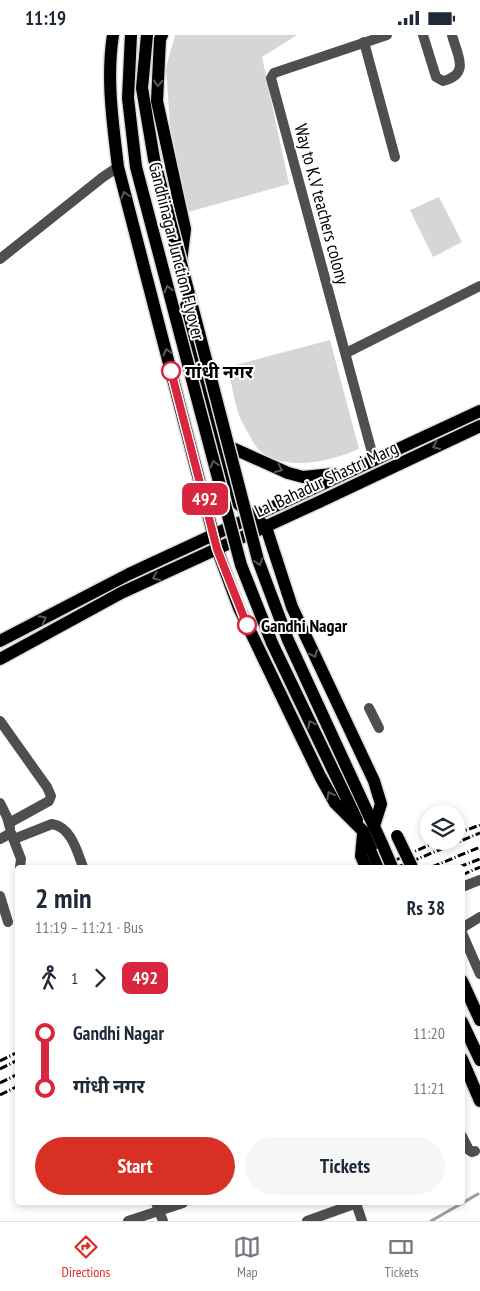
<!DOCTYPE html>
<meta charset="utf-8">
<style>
body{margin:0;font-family:"PT Sans Narrow","Noto Sans Devanagari",sans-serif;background:#f6f6f7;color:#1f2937;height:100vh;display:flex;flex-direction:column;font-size:19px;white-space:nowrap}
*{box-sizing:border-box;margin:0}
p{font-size:16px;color:#747a83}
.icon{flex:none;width:28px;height:28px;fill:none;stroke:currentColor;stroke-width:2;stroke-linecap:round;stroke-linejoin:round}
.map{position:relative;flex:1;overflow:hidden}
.drawer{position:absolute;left:15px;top:830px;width:450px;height:340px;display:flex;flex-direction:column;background:#fff;border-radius:5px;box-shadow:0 2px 8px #0003}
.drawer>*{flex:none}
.badge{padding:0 10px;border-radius:8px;font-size:18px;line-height:32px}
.fabs{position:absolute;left:420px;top:770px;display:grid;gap:10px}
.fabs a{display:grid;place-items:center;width:45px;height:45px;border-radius:50%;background:#fff;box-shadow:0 2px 8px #0003;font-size:25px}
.map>.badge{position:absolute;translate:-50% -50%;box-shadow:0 0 0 2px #fff}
.legs{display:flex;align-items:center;gap:8px;height:55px;padding:0 20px;font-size:16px}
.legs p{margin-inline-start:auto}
.overview{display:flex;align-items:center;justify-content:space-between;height:85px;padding:0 20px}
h1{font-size:28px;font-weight:800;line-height:38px}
.button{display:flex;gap:10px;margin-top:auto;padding:10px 20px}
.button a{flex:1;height:58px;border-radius:30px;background:#d93025;color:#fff;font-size:20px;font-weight:800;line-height:58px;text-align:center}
.button a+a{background:#f6f6f7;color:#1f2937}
ul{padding:0 20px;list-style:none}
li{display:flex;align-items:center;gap:18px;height:55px;font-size:19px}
li i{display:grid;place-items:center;width:8px;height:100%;margin:0 6px;background:currentColor}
li i::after{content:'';width:12px;height:12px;margin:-6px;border:4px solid;border-radius:50%;background:#fff}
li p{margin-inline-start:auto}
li:first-child i{background:linear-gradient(#0000 50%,currentColor 0)}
li:last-child i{background:linear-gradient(currentColor 50%,#0000 0)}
.status{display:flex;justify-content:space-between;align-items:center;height:35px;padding:0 25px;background:#fff;direction:ltr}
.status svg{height:14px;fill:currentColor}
.tab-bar{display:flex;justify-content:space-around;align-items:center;height:70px;border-top:1px solid #e0e1e3;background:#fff;font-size:14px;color:#747a83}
.tab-bar a{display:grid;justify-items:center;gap:2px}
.tab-bar .on{color:#d93025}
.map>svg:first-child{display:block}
.green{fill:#d6d6d6}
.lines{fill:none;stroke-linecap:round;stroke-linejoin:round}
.stream{stroke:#9d9d9d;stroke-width:3}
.primary-casing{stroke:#dbdbdb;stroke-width:15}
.street{stroke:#4f4f4f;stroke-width:10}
.primary{stroke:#000;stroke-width:12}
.rail{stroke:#000;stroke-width:3;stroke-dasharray:8 2.5 1 2.5;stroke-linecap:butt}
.primary-bridge-casing{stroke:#dbdbdb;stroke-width:15;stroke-linecap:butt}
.primary-bridge{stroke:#000;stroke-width:12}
.oneway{stroke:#595959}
.line-1-casing{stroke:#fff;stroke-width:11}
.line-1{stroke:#d7263d;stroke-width:8}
.stop-1-dot{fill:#fff;stroke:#d7263d;stroke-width:2.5}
.labels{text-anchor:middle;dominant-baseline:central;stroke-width:4;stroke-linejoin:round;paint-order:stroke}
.street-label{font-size:18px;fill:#000;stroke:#fff}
.stop-label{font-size:18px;font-weight:bold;fill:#000;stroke:#fff;text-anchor:start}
</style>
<div class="status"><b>11:19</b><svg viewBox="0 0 49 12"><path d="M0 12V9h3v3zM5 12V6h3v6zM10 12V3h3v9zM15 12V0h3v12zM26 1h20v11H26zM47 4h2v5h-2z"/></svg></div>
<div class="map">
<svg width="480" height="1186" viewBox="0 0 480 1186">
<rect width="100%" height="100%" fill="#fff"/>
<g class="green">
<polygon points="175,0 297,0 262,22 289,149 188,177 170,90 166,33"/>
<polygon points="439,162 462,207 433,222 410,175"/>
<path d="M330 305 359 414C331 426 285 438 259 415 254 410 245 392 241 385 234 369 232 349 228 332Z"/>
</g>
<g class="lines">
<polyline class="stream" points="431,1186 478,1159"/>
<g class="primary-casing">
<g id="primary">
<path d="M113 0C106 44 113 89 118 132L217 514 239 573 320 741 335 768 363 796 379 832"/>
<polyline points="131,0 128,63 136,132"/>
<polyline points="147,0 142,53 154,124"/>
<polyline points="162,0 160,4 157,66 185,194 181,227"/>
<polyline points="186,271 218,407 235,466 266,492 292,572 374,746 381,769 374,791"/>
<polyline points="221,408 288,438 303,442 333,439"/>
<polyline points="288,605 383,811"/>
<polyline points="0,606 129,539 480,376"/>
<polyline points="272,608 357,785"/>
<polyline points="0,624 121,558 319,467 480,391"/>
<polyline points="363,799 361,821 366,832"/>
<polyline points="462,946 480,985"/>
<polyline points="462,987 480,1025"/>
<polyline points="462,1024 480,1066"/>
</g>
</g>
<g class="street">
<path d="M423 0 436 42 443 46C471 39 457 20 452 0"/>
<polyline points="364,7 395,122"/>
<polyline points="0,224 103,142 118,132"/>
<polyline points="346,318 480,251"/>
<polyline points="374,425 271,43 274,38 387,0"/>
<polyline points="369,673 379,693"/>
<polyline points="0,686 47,752 51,761 49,766 9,788"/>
<polyline points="0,768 7,782 10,793"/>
<polyline points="0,804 11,798 21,824 20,832"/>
<path d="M14 804 52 789C71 792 77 816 83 832"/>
<polyline points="462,852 480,845"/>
<polyline points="0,861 8,887"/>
<polyline points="462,893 480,882"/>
<polyline points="462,898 480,939"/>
<polyline points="462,1101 469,1115 472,1117 475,1116"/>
<polyline points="156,1168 163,1186"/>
<polyline points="356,1168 362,1186"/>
<polyline points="128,1186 183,1168"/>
<polyline points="307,1186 357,1168"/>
</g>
<use href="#primary" class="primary"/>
<g class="rail">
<polyline points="456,799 480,790"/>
<polyline points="380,832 438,806"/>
<polyline points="398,832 480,798"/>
<polyline points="432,832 480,812"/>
<polyline points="459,832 480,824"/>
<polyline points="462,840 480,832"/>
<polyline points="0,1026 18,1017"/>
<polyline points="0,1034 18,1025"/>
<polyline points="0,1048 18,1039"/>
<polyline points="0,1060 18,1051"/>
</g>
<g class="primary-bridge-casing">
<g id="primary-bridge">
<polyline points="154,124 258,525 288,605"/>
<polyline points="136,132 241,530 272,608"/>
<polyline points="397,801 412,832"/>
<polyline points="383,811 392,832"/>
</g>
</g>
<use href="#primary-bridge" class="primary-bridge"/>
</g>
<defs><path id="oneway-chevron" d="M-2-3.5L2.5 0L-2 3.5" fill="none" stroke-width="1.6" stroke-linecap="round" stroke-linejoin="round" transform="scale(1.25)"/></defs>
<g class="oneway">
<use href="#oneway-chevron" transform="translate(158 48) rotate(93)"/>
<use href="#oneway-chevron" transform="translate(125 160) rotate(-105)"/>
<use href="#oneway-chevron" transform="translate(168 254) rotate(-105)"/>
<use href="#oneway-chevron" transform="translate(167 317) rotate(-105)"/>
<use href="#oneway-chevron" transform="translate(436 411) rotate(155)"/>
<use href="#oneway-chevron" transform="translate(214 429) rotate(-105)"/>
<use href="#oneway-chevron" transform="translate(279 434) rotate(24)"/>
<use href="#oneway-chevron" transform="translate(259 527) rotate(72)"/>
<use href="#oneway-chevron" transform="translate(156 542) rotate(156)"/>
<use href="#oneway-chevron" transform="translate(43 584) rotate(-28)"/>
<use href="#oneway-chevron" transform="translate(314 619) rotate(65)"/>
<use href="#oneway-chevron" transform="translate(311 689) rotate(-116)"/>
<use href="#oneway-chevron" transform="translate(330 760) rotate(-119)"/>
</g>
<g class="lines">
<g class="line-1-casing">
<polyline id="line-1" points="171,336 217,514 247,590"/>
</g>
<use href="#line-1" class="line-1"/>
</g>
<g class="stop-1-dot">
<circle cx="171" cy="336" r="9"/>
<circle cx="247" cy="590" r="9"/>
</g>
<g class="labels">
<g class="street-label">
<text transform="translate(322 169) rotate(75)">Way to K.V teachers colony</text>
<text transform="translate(177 216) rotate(76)">Gandhinagar Junction Flyover</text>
<text transform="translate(326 444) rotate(-25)">Lal Bahadur Shastri Marg</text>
</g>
<g class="stop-label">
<text x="185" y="336">गांधी नगर</text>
<text x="261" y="590">Gandhi Nagar</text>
</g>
</g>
</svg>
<div class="fabs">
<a><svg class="icon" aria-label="layers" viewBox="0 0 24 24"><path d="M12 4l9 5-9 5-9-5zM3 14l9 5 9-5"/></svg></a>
</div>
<b class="badge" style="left:205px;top:464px;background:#d7263d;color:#fff">492</b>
<section class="drawer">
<div class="overview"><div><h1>2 min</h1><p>11:19 – 11:21 · Bus</p></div><b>Rs 38</b></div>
<div class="legs"><svg class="icon" aria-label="walk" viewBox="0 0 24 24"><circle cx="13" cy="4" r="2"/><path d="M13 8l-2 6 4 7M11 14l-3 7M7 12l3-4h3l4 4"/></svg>1<svg class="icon" aria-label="forward" viewBox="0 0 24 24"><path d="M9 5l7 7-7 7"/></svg><b class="badge" style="background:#d7263d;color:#fff">492</b></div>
<ul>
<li><i style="color:#d7263d"></i><b>Gandhi Nagar</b><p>11:20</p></li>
<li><i style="color:#d7263d"></i><b>गांधी नगर</b><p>11:21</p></li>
</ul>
<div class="button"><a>Start</a><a>Tickets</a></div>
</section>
</div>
<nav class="tab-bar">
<a class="on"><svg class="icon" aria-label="directions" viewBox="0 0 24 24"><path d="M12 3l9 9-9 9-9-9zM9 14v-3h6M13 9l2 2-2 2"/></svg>Directions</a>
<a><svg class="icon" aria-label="map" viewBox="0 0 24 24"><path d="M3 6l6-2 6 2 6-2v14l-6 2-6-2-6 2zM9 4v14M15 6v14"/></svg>Map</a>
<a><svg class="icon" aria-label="tickets" viewBox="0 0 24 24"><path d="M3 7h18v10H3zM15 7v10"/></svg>Tickets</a>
</nav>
